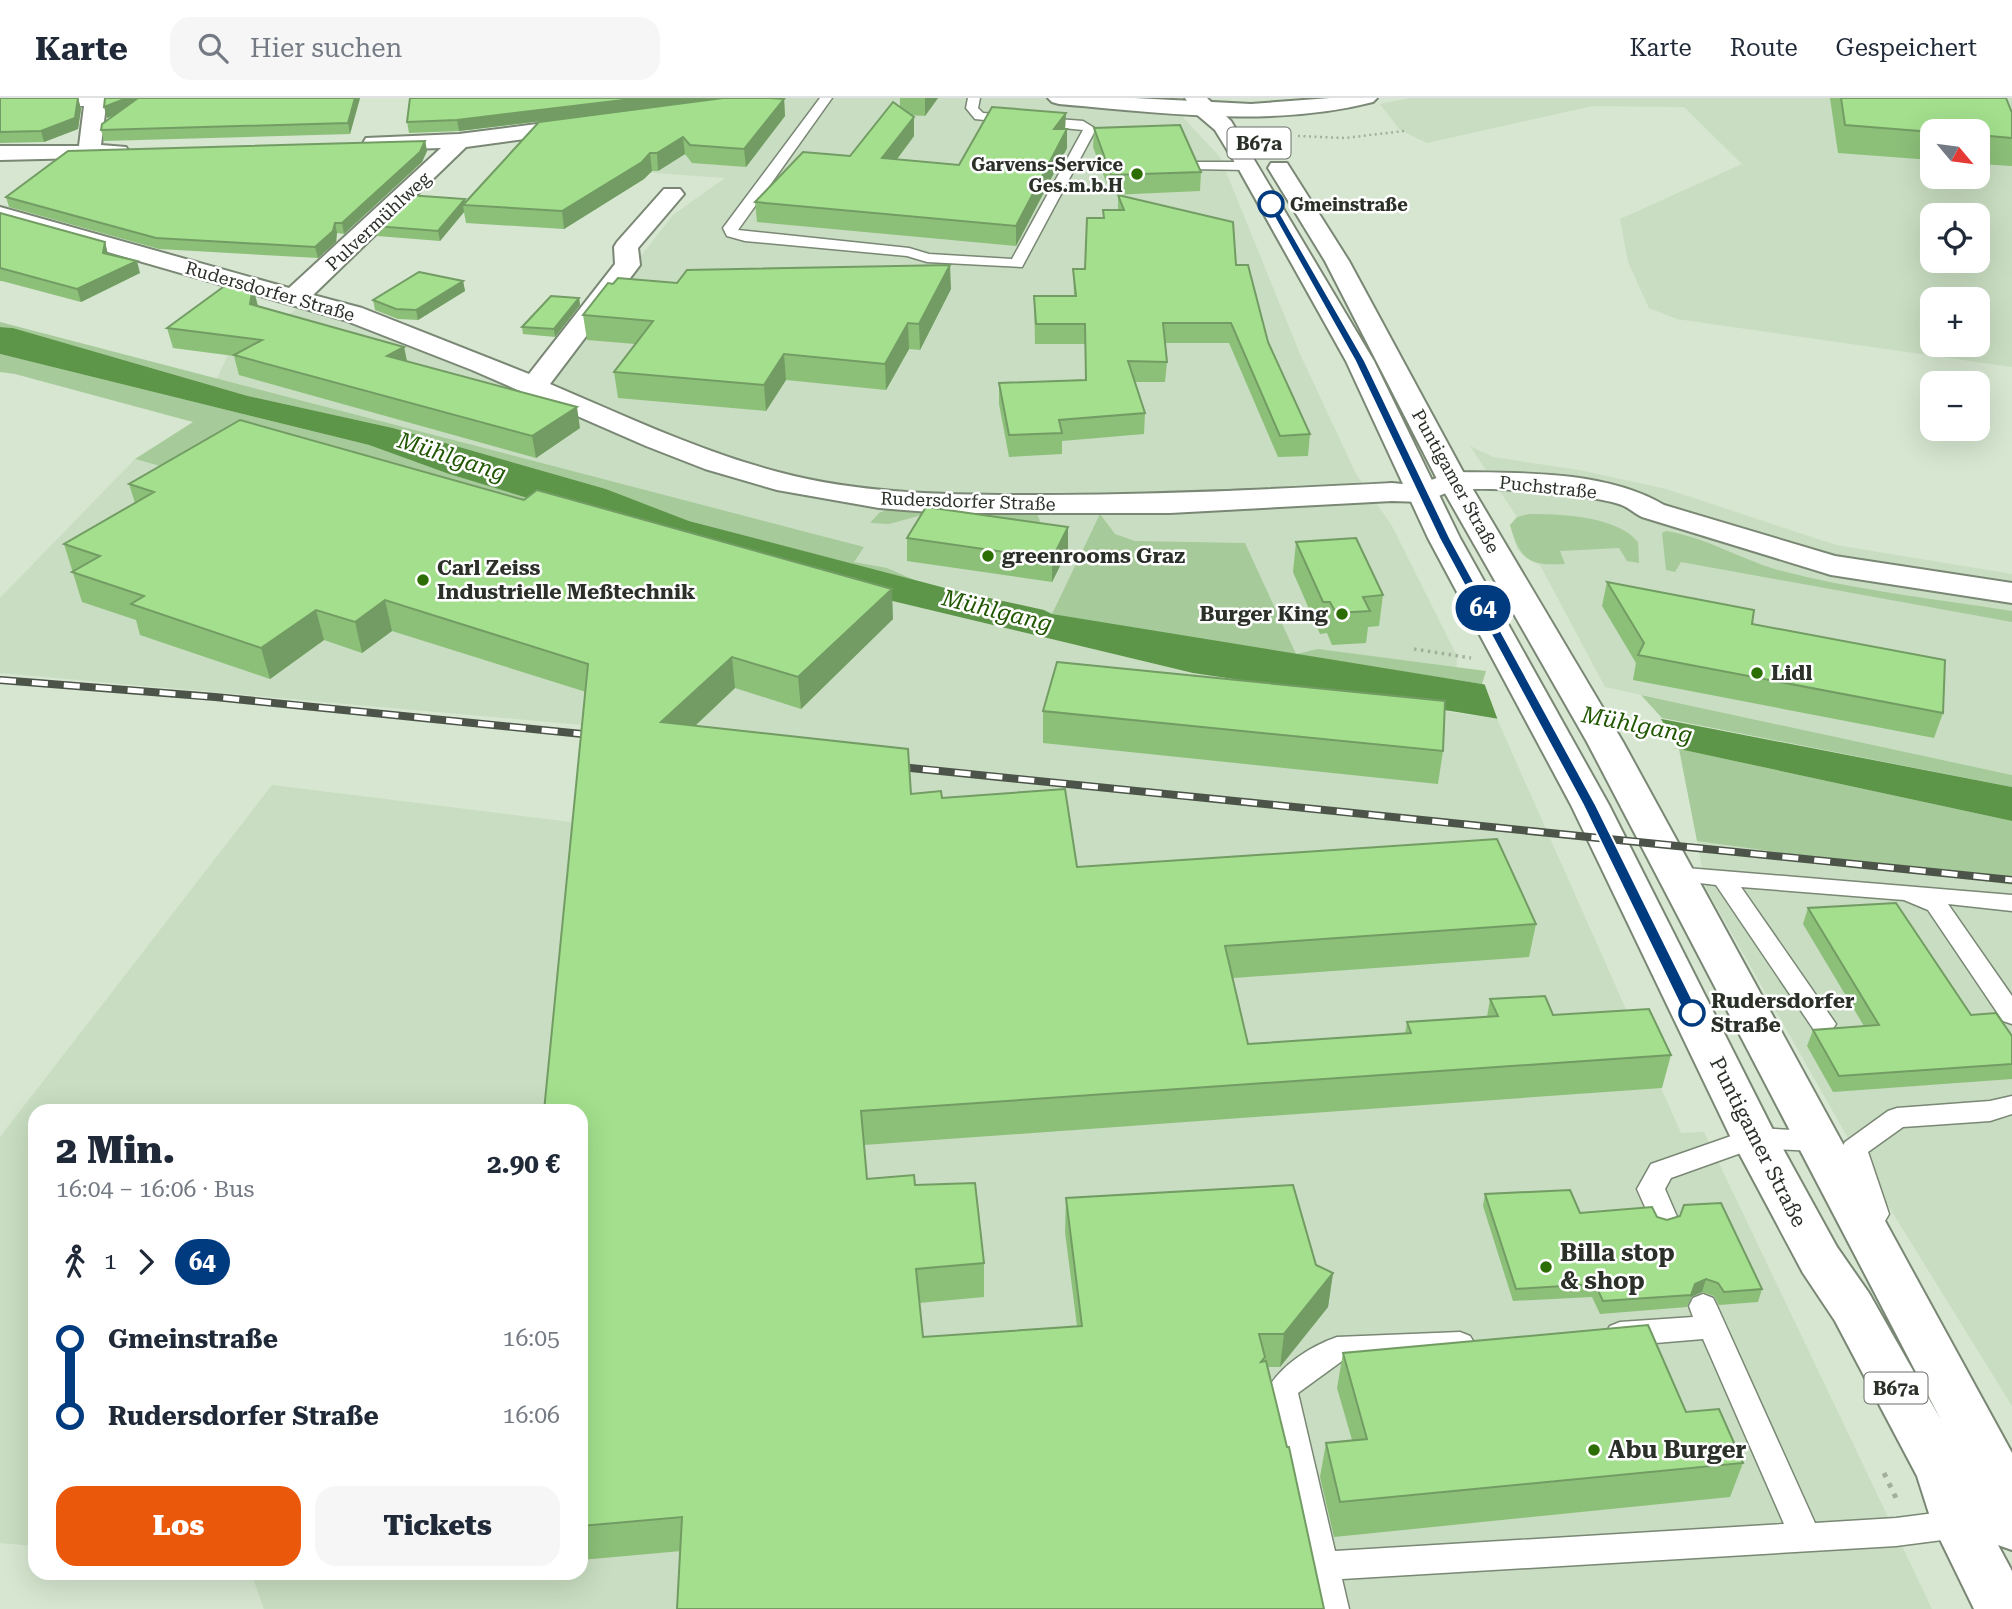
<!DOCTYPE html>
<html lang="de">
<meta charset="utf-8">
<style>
body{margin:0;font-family:"Roboto Serif",serif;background:#f6f6f7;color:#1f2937;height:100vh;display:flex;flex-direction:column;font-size:26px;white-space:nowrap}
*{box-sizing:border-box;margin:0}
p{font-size:23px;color:#747a83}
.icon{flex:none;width:38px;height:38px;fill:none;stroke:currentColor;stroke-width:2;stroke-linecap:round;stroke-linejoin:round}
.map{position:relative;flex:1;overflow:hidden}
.panel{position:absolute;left:28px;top:1006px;width:560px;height:476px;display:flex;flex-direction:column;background:#fff;border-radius:21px;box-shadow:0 7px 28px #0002}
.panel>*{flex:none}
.badge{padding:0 14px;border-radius:23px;font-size:24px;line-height:46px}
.needle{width:46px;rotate:119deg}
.tools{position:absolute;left:1920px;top:21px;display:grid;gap:14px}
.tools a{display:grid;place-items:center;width:70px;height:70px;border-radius:14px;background:#fff;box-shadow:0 7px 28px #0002;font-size:35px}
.map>.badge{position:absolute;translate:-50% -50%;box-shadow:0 0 0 4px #fff}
.legs{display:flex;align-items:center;gap:10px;height:77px;padding:0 28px;font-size:23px}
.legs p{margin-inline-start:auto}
.headline{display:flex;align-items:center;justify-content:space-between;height:119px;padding:0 28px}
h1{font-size:38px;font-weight:800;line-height:52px}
.action{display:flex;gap:14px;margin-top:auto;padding:14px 28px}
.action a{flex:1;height:80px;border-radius:21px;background:#ea580c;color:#fff;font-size:28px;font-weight:800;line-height:80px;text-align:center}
.action a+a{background:#f6f6f7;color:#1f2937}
ul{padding:0 28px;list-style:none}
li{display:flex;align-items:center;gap:24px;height:77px;font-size:26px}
li i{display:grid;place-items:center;width:10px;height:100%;margin:0 9px;background:currentColor}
li i::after{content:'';width:18px;height:18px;margin:-9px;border:5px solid;border-radius:50%;background:#fff}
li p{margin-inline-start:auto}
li:first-child i{background:linear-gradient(#0000 50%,currentColor 0)}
li:last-child i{background:linear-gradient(currentColor 50%,#0000 0)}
header{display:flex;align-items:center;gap:42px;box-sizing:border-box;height:98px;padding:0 35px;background:#fff;border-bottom:2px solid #e0e1e3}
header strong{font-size:33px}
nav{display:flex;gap:38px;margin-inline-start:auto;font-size:24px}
.search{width:490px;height:63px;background:#f6f6f7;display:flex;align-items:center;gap:18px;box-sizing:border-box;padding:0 24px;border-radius:21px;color:#747a83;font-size:26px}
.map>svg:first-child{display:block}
.built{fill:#c8ddc1;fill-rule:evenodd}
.green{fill:#a6ca99}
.water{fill:#5e9649}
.pier{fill:#d6e6d0}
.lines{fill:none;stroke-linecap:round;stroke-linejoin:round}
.lane-casing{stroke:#798774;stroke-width:3}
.street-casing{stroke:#798774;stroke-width:4}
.secondary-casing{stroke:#798774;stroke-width:4}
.primary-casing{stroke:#798774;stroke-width:4}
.path-far2{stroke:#a2af9d;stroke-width:2.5;stroke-dasharray:2 3.5;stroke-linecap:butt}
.path-far1{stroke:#a2af9d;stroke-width:3.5;stroke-dasharray:2.5 4.5;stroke-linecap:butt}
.path{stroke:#a2af9d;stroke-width:5;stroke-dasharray:4.5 7;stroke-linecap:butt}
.lane{fill:#fff;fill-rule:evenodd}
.street{fill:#fff;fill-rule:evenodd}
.secondary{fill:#fff;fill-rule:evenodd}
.primary{fill:#fff;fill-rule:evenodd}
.rail-casing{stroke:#4c5449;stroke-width:8}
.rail{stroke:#fff;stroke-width:5;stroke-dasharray:16;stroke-linecap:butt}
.wall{fill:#8cc079}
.shaded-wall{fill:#729c63}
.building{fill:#a3df8d;stroke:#729c63;stroke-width:2}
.line-1{fill:#003b80;stroke:#fff;stroke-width:2}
.poi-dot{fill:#2d6e04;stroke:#fff;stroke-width:2.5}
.stop-1-dot{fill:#fff;stroke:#003b80;stroke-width:3.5}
.labels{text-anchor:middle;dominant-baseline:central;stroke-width:5;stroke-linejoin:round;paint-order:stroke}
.far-poi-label{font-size:18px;font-weight:bold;fill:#2b3129;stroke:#fff;text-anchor:end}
.far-stop-label{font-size:18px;font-weight:bold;fill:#2b3129;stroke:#fff;text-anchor:start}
.far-street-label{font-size:18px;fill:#2b3129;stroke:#fff}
.shield{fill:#fff;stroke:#6b6f69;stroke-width:2}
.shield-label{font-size:19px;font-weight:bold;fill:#2b3129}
.poi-label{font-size:21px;font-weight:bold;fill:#2b3129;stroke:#fff;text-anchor:start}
.stop-label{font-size:21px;font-weight:bold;fill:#2b3129;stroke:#fff;text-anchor:start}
.street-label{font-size:21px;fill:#2b3129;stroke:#fff}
.water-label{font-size:23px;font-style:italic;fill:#205700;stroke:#fff}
.near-poi-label{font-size:24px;font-weight:bold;fill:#2b3129;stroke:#fff;text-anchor:start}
</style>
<header>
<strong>Karte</strong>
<div class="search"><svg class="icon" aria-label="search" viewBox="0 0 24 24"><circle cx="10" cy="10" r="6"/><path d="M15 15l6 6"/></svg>Hier suchen</div>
<nav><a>Karte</a><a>Route</a><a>Gespeichert</a></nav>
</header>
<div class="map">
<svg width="2012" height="1511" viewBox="0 0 2012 1511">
<rect width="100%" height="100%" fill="#d6e6d0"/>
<g class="built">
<polygon points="786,0 1165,0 1220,59 1300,256 1356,376 1392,428 1457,558 1456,582 1052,516 1044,512 917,483 887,470 853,464 863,449 216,282 231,251 302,208 532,297 673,117 725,80 572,69 754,5"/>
<path d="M1410 0H2012V269L1677 221 1649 210 1628 164 1620 121 1742 66 1684 9 1592 8 1427 45 1400 32 1380 6ZM1932 33H1978V79H1932ZM1932 117H1978V163H1932ZM1932 201H1978V247H1932Z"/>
<polygon points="1470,348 1493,359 1579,372 1666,391 1836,447 2012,476 2012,677 1605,589 1540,467 1526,460 1517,451 1510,427 1517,419"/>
<polygon points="135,361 179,373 767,473 1193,575 1497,621 1681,1035 1704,1034 1932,1511 264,1511 251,1475 581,1475 581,1013 35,1013 35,1448 0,1445 0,1039 272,687 578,725 594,628 0,575 0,500"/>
<polygon points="1697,743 2012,787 2012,1308 1865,1070 1706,790"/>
</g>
<g class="green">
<polygon points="0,224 864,449 854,464 887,470 917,483 689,423 606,391 393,330 248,298 13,230 0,229"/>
<polygon points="0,256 369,347 449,376 642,433 178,373 135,361 193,324 15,276 0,274"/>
<polygon points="889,411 966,415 1036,414 1040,423 1038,425 922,417 889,426 870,425 879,415"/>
<polygon points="1100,416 1115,436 1135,443 1245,445 1296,556 1318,551 1486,573 1482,586 1112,528 1052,516"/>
<path d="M1529 416C1561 416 1617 418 1638 444L1639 465 1627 463 1619 450 1560 453 1565 466C1529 468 1520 462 1510 427L1517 419Z"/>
<path d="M1666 433C1705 439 1740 461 1778 472 1854 492 1934 501 2012 513V524L1681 464 1675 474 1666 472 1662 435Z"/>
<polygon points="1641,597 2012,677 2012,689 1662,620"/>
<polygon points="1679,651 2012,723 2012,787 1697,743"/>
</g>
<polygon class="water" points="0,229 13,230 248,298 393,330 606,391 689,423 953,492 1044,512 1052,516 1482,586 2012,689 2012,723 1679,651 1457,614 1193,575 767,473 449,376 369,347 0,256"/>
<polygon class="pier" points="1483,582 1658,616 1679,651 1634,647 1499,625"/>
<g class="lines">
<g class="lane-casing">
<g id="lane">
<polygon points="0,0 94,0 100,4 94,8 0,8"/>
<polygon points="820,0 832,0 738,132 909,150 929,156 1012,161 1083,32 975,21 966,10 968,0 980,0 978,10 983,15 1083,23 1096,31 1022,169 927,164 907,158 745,143 727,138 723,130"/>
<polygon points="1196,64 1248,64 1255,68 1248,72 1191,71 1191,65"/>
<polygon points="1674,769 2012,797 2012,813 1948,806 2012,898 2012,926 2003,923 1928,812 1904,802 1741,789 1836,926 1832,932 1823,935 1814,932 1716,787 1666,781 1662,776 1666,771"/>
<polygon points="2012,998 2012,1016 1990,1023 1903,1029 1868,1054 1889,1116 1885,1123 1875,1127 1865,1123 1841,1051 1845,1044 1888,1013 1897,1010 1990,1003"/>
<polygon points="1754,1030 1816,1033 1825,1036 1829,1043 1825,1050 1816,1053 1755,1050 1671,1080 1665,1091 1678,1121 1674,1129 1664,1132 1654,1129 1637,1091 1651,1066"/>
<path d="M1703 1196 1713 1200 1717 1208 1815 1425 1896 1420 2012 1405V1433L1896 1448 1342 1481 1349 1511H1315L1267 1293C1279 1268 1311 1248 1337 1239L1460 1234 1470 1238 1475 1246 1470 1254 1460 1258 1342 1263 1298 1295 1335 1453 1784 1426 1703 1241 1620 1248 1610 1244 1605 1236 1610 1228 1620 1224 1693 1219 1689 1208 1693 1200Z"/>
</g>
</g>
<g class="street-casing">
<g id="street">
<polygon points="85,0 107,0 101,47 126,49 129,54 126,59 0,62 0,48 79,48"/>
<path d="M1048 0H1134L1251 6 1330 0H1377L1373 4C1271 30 1163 15 1059 6L1052 4Z"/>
<path d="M583 20 591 22 594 27 591 32 466 49 313 197 362 210 529 276 615 166 614 149 617 144 664 91H680L684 96 638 150 640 167 550 286C625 318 699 353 778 374 864 397 953 397 1042 397 1159 397 1275 391 1392 385L1434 389 1438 395 1434 401 1423 404 1392 403 1170 415H942L879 410 777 392 705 371 646 348 472 272 344 222 0 123V109L289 190 441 50 374 52 366 50 363 45 366 40 459 36Z"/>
</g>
</g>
<g class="secondary-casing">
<path id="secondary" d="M1453 374C1519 375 1605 372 1664 407L1835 458 2012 485V505L1831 477 1642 419C1636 416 1630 411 1624 408 1596 396 1490 388 1458 392 1441 394 1431 406 1412 401L1408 395 1412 389Z"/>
</g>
<g class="primary-casing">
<polygon id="primary" points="1185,0 1207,0 1231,23 1374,263 1460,440 1609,707 1777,1040 1837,1149 1869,1195 1941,1322 1587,644 1438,383 1325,163 1268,70 1271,65 1287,65 1349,163 1468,383 1623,644 2012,1355 2012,1452 1998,1447 2012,1473 2012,1511 1974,1511 1932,1425 1917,1378 1835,1223 1803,1175 1731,1040 1571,707 1428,440 1346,263 1237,68 1215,32 1195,15"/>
</g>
<polyline class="path-far2" points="1298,38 1345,40 1404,33"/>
<polyline class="path-far1" points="1414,551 1471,560"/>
<polyline class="path" points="1884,1375 1897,1402"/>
<use href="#lane" class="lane"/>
<use href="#street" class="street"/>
<use href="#secondary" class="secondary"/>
<use href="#primary" class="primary"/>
<g class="rail-casing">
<g id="rail">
<polyline points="0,582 215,599 602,638"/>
<polyline points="891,668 2012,782"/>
</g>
</g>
<use href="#rail" class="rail"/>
</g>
<g class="wall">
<polygon points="0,0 78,0 81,11 78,31 44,44 0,45"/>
<polygon points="105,0 360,0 350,36 104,43 101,32 115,17 107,20"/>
<polygon points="900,0 938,0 925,18 910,17 914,19 914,38 897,61 959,67 1067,31 1067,50 1016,148 757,124 755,104 850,58 900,9"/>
<polygon points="1830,0 2006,0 2012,15 2012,68 1978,66 1978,33 1932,33 1932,62 1838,55"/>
<polygon points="784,1 785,18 746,69 692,65 685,56 658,73 652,73 644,81 564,131 466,125 464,114 440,143 377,138 375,128 465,104 612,15 459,33 409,35 407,24"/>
<polygon points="1094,30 1201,74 1200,93 1111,97 1093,49"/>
<polygon points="425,43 427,53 422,64 344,136 337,135 336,144 318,160 159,151 9,109 6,99"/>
<polygon points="1118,97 1236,167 1268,244 1310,336 1308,358 1278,359 1229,245 1165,245 1167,264 1165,284 1135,284 1145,315 1144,336 1062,343 1062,356 1009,359 999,306 999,285 1085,282 1085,246 1035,246 1034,198 1074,198 1073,171 1085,171 1103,120 1103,112 1118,112"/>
<polygon points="0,115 105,144 108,156 140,175 81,204 2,183 0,183"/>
<polygon points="463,183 465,193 418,222 398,221 375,212 373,202"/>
<polygon points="677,185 951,191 920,252 909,251 886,292 786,282 766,313 618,300 614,274 635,246 587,242 583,217"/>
<polygon points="253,189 258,208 404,249 407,263 580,330 536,360 239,277 234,258 173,250 167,230"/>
<polygon points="579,200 580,207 555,239 523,236 522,229"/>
<polygon points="129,386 893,521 801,611 735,590 695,628 911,696 942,700 1077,769 1536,826 1529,859 1233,880 1248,946 1405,936 1407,924 1487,919 1490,901 1553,917 1671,957 1662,990 864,1047 867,1081 915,1087 984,1165 984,1199 919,1205 923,1239 1077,1228 1065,1134 1066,1100 1316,1167 1333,1175 1328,1209 1280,1269 1267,1269 681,1453 581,1462 581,1013 586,594 392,533 362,555 324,542 270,581 140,537 136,522 82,504 64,446 135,405"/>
<polygon points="907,440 1068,452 1052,484 907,463"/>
<polygon points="1296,444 1383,497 1379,528 1368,529 1366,545 1332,547 1327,535 1320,536 1293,474"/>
<polygon points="1607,484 1752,526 1943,615 1934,640 1633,582 1636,565 1602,508"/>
<polygon points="1043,613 1443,653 1438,686 1043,645"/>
<polygon points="1808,810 1971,917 2012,938 2012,981 1833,994 1807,948 1813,932 1864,928 1803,826"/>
<polygon points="1485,1096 1580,1115 1657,1119 1762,1191 1758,1204 1719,1207 1714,1198 1702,1194 1691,1199 1687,1209 1600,1216 1592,1199 1513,1203 1483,1108"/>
<polygon points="1343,1255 1686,1314 1743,1365 1730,1399 1334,1439 1320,1379 1326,1345 1352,1342 1337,1290"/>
</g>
<g class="shaded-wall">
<polygon points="78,0 81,11 78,31 44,44 41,33"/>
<polygon points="127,0 139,0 141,7 107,20 104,9"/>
<polygon points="355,0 360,0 350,36 348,25"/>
<polygon points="640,0 731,0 459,33 457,22"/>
<polygon points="925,0 938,0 925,18"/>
<polygon points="784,1 785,18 746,69 744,51"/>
<polygon points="1066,15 1065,34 1054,31"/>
<polygon points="914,19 914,38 883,80 882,60"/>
<polygon points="1067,31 1067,50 1016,148 1016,128"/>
<polygon points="683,39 685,56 658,73 657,55"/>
<polygon points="425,43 427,53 422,64 344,136 342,125"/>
<polygon points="650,55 652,73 644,81 564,131 562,113"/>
<polygon points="465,101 466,107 463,107 464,114 440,143 438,133"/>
<polygon points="335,125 337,135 336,144 318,160 315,149"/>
<polygon points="105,144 108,157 103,155"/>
<polygon points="137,163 140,175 81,204 77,191"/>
<polygon points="950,167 951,191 920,252 919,226"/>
<polygon points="463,183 465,193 418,222 416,212"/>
<polygon points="253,189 258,209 250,206"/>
<polygon points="579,200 580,207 555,239 554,231"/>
<polygon points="908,225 909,251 886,292 885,266"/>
<polygon points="404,249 408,269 387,258"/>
<polygon points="784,256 786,282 766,313 764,287"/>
<polygon points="577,309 580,330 536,360 532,338"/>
<polygon points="1068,429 1068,452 1052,484 1052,461"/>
<polygon points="892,491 893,521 801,611 798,579"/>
<polygon points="385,502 392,533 362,555 355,524"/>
<polygon points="316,512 324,542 270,581 261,550"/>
<polygon points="732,559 735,590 665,656 661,624"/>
<polygon points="1333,1175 1328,1209 1280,1269 1284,1236"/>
<polygon points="1706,1181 1702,1194 1691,1199 1687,1209 1695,1186"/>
</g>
<g class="building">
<polygon points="0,0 78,0 75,20 41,33 0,34"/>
<polygon points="105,0 127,0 104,9"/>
<polygon points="138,0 355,0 348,25 101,32 102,26"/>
<polygon points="410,0 640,0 457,22 407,24"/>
<polygon points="723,0 771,0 784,1 744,51 690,47 683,39 657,55 650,55 642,64 562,113 463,107 539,24"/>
<polygon points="1841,0 2006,0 2012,15 2012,40 1978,37 1978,33 1932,34 1845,27"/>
<polygon points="893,4 914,19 882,60 959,67 992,9 1066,15 1054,31 1067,31 1016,128 755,104 803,54 850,58"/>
<polygon points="1180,27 1201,74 1111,77 1094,30"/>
<polygon points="425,43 420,54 342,125 335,125 333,133 315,149 156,140 6,99 68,53"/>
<polygon points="408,97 465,101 438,133 375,128"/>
<polygon points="1118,97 1233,124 1236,167 1248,167 1268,244 1310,336 1280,338 1231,225 1163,225 1167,264 1128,263 1145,315 1059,322 1062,335 1009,337 999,285 1086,282 1085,226 1036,226 1034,198 1076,198 1073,171 1085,171 1087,120 1104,120 1103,112 1124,112"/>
<polygon points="0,115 105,144 103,155 137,163 77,191 0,170"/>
<polygon points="950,167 919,226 908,225 885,266 784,256 764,287 614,274 653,223 583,217 608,185 613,186 618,180 677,185 687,172"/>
<polygon points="419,174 463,183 416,212 396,211 373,202"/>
<polygon points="230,184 253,189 250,206 404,249 387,258 577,309 532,338 234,257 262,242 167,230"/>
<polygon points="551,198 579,200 554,231 522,229"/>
<polygon points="240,322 524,402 537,392 892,491 798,579 732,559 661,624 908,651 911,696 941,693 942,700 1065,691 1077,769 1497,741 1536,826 1225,848 1248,946 1411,935 1407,924 1498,918 1490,901 1545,898 1553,917 1649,911 1671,957 861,1013 867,1081 914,1077 915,1087 975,1085 984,1165 916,1171 923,1239 1082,1228 1066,1100 1293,1087 1316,1167 1333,1175 1284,1236 1259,1236 1265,1259 1261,1264 1266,1263 1287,1349 1289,1349 1324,1511 677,1511 682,1419 581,1428 581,1013 544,1013 588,566 385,502 355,524 316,512 261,550 131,506 144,498 72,474 100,458 64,446 154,394 129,386"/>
<polygon points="926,409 1068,429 1052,461 907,440"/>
<polygon points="1356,440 1383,497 1363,499 1370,513 1336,515 1330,504 1323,504 1296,444"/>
<polygon points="1607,484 1754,512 1752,526 1945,562 1943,615 1638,557 1644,545"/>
<polygon points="1057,564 1445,603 1443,653 1043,613"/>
<polygon points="1896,805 1971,917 1996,915 2012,938 2012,966 1839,978 1813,932 1879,927 1808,810"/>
<polygon points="1570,1092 1580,1115 1652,1109 1657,1119 1667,1122 1680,1118 1684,1107 1721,1105 1762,1191 1724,1194 1718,1185 1706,1181 1695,1186 1691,1197 1603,1203 1595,1186 1516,1191 1485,1096"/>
<polygon points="1648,1227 1686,1314 1719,1311 1743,1365 1340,1404 1326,1345 1367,1341 1343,1255"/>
</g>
<polygon class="line-1" points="1271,104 1275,106 1365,263 1450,440 1596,707 1699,915 1697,919 1692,921 1684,915 1583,707 1439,440 1355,263 1267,106"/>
<g class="poi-dot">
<circle cx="1137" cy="76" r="7"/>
<circle cx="988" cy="458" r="7"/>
<circle cx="423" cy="482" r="7"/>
<circle cx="1342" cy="516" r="7"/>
<circle cx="1757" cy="575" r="7"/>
<circle cx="1546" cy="1169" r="7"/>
<circle cx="1594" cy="1352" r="7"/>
</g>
<g class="stop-1-dot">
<circle cx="1271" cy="106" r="12"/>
<circle cx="1692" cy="915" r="12"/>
</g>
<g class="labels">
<g class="far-poi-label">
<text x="1123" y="66">Garvens-Service<tspan x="1123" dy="21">Ges.m.b.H</tspan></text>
</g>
<g class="far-stop-label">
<text x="1290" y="106">Gmeinstraße</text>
</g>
<g class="far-street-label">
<text transform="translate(378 123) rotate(-43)">Pulvermühlweg</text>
<text transform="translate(270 193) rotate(16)">Rudersdorfer Straße</text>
<text transform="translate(1456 383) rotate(61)">Puntigamer Straße</text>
<text transform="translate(1548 389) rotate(6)">Puchstraße</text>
<text transform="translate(968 403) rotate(2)">Rudersdorfer Straße</text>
</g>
<g class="shield">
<rect x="1227.5" y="29.5" width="63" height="31" rx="5"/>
<rect x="1864.5" y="1274.5" width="63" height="31" rx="5"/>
</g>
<g class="shield-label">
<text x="1259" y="45">B67a</text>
<text x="1896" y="1290">B67a</text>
</g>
<g class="poi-label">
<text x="1002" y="458">greenrooms Graz</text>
<text x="437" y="470">Carl Zeiss<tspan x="437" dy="24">Industrielle Meßtechnik</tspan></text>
<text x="1328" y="516" text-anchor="end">Burger King</text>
<text x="1771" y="575">Lidl</text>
</g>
<g class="stop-label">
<text x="1711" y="903">Rudersdorfer<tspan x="1711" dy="24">Straße</tspan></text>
</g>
<g class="street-label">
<text transform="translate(1758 1044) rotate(63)">Puntigamer Straße</text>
</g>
<g class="water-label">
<text transform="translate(452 359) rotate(18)">Mühlgang</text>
<text transform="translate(997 513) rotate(14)">Mühlgang</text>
<text transform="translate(1637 627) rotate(11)">Mühlgang</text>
</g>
<g class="near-poi-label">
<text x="1560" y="1155">Billa stop<tspan x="1560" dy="28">&amp; shop</tspan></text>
<text x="1608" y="1352">Abu Burger</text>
</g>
</g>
</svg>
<div class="tools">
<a><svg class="needle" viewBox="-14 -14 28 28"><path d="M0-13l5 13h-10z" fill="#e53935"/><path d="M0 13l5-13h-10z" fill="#747a83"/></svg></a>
<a><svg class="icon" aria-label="locate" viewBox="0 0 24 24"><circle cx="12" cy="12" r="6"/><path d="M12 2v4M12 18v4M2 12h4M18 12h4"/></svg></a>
<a>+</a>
<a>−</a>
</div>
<b class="badge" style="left:1483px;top:510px;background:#003b80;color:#fff">64</b>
<section class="panel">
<div class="headline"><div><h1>2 Min.</h1><p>16:04 – 16:06 · Bus</p></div><b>2.90 €</b></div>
<div class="legs"><svg class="icon" aria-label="walk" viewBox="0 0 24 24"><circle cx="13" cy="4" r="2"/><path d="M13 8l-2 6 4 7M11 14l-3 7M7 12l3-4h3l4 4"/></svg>1<svg class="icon" aria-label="forward" viewBox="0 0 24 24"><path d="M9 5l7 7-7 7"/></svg><b class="badge" style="background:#003b80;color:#fff">64</b></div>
<ul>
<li><i style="color:#003b80"></i><b>Gmeinstraße</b><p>16:05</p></li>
<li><i style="color:#003b80"></i><b>Rudersdorfer Straße</b><p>16:06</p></li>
</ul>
<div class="action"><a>Los</a><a>Tickets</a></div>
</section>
</div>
